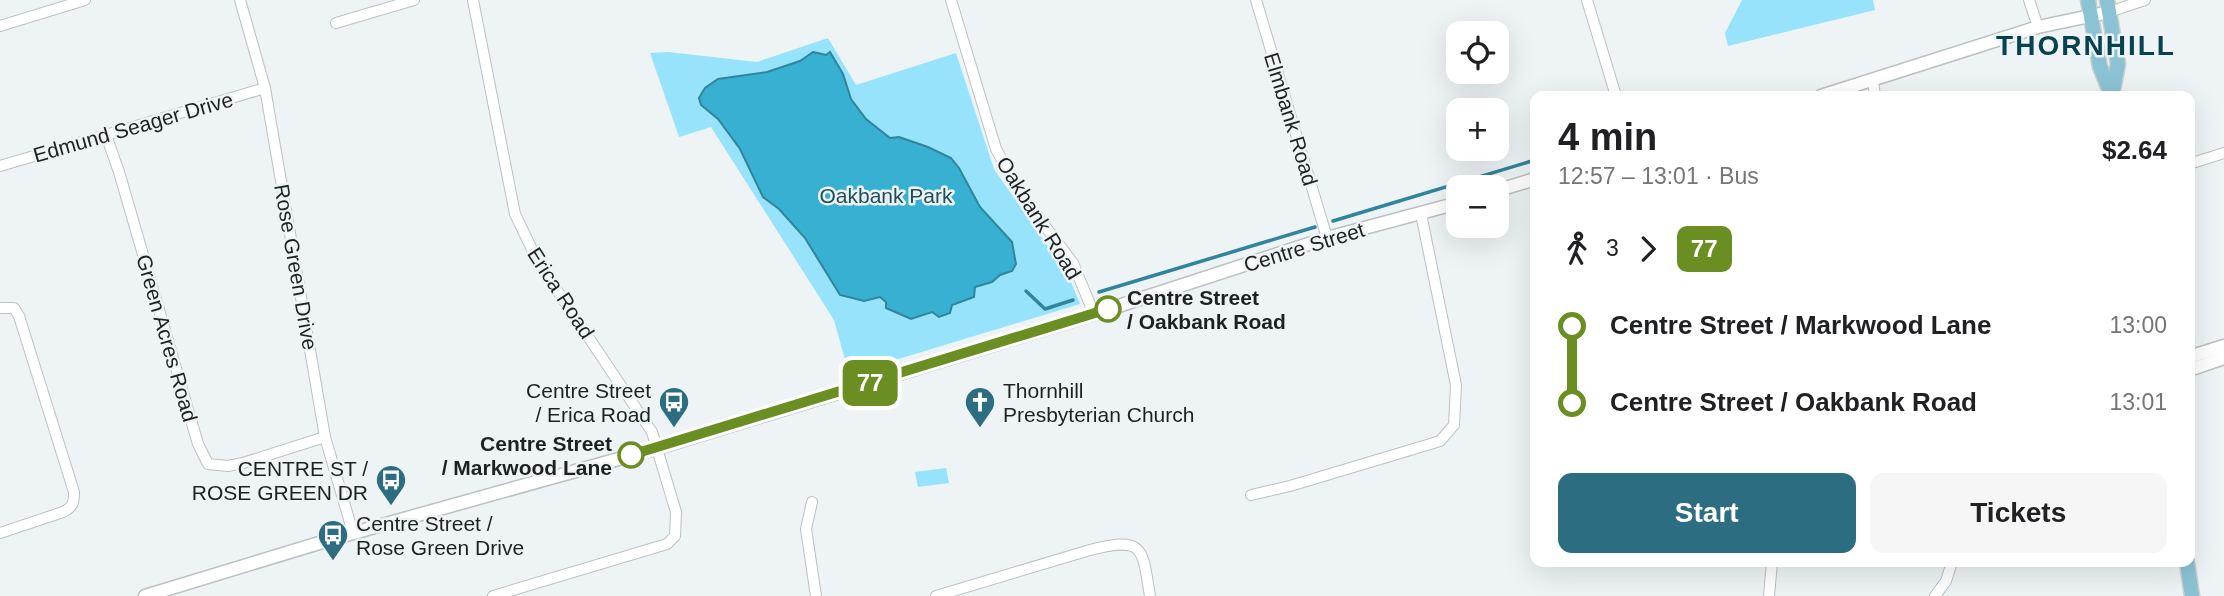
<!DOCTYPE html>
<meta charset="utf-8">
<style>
body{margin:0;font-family:Helvetica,sans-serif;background:#f6f6f6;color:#202124;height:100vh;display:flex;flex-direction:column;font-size:26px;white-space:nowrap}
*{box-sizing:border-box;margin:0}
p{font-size:23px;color:#757577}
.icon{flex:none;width:38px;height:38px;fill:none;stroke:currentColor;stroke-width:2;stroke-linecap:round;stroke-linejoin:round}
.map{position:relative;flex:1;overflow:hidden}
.side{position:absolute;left:1530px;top:91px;width:665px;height:476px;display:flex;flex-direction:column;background:#fff;border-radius:14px;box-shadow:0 7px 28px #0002}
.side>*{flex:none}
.badge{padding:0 14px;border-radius:10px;font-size:24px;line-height:46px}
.buttons{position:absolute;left:1446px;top:21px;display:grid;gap:14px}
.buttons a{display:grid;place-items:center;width:63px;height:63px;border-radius:14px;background:#fff;box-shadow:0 7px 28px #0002;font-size:35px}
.map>.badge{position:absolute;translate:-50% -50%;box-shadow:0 0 0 4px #fff}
.legs{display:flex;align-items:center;gap:10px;height:77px;padding:0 28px;font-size:23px}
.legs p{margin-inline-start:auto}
.headline{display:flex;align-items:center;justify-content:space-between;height:119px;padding:0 28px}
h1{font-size:38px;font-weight:600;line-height:52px}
.cta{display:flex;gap:14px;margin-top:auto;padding:14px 28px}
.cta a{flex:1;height:80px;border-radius:14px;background:#2d6d81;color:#fff;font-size:28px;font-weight:600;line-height:80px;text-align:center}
.cta a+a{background:#f6f6f6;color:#202124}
ul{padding:0 28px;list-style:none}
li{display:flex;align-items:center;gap:24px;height:77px;font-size:26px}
li i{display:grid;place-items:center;width:10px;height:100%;margin:0 9px;background:currentColor}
li i::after{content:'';width:18px;height:18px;margin:-9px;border:5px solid;border-radius:50%;background:#fff}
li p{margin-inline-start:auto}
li:first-child i{background:linear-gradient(#0000 50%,currentColor 0)}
li:last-child i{background:linear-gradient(currentColor 50%,#0000 0)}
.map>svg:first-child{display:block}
.green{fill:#98e3fc}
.water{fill:#37b0d2;stroke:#30859d;stroke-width:2}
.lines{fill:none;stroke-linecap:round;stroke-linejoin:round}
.stream{stroke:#30859d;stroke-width:3.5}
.street-casing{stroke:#bbc1c3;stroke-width:12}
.secondary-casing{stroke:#bbc1c3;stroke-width:15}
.primary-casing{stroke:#cecece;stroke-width:17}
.street{stroke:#fff;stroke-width:10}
.secondary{stroke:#fff;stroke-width:12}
.primary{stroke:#8cc3d4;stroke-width:14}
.line-1-casing{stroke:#fff;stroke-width:16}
.line-1{stroke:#6b8e23;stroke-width:10}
.stop-1-dot{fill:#fff;stroke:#6b8e23;stroke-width:3.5}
.labels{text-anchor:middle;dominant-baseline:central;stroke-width:5;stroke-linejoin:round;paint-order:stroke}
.street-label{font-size:21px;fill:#1e2121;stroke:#eef4f6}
.park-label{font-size:21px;fill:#1d4e5d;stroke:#eef4f6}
.stop-label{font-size:21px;font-weight:bold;fill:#1e2121;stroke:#eef4f6;text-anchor:start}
.poi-label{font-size:21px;fill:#1e2121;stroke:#eef4f6;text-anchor:end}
.district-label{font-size:28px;font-weight:bold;letter-spacing:2px;fill:#084150;stroke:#eef4f6}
</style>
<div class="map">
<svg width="2224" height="596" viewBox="0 0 2224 596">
<rect width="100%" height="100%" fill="#eef4f6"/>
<g class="green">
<polygon points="1742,0 1873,0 1875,10 1728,46 1725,33"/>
<polygon points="828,38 856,85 956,53 994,169 1069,277 1080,304 849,374 834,320 711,127 679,137 650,53 668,52 757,62"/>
<polygon points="946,468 949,483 918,487 915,472"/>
</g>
<polygon class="water" points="813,52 826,55 830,52 843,74 851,99 866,119 890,138 899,137 928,147 951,158 959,168 980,207 1012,242 1016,264 1012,271 1000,275 992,282 975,287 974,297 952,305 950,313 939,317 932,312 911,319 886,308 886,302 880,297 864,301 840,295 805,238 779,209 763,197 740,149 718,119 701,105 699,98 705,88 718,79 767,72 800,61"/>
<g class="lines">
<g class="stream">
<polyline points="1333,221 1535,160"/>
<polyline points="1026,291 1045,309 1073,300"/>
<polyline points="1099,292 1315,227"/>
</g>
<g class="street-casing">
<g id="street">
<polyline points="240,0 265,88 325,437 353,533"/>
<polyline points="473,0 515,214 538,262 652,432 676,512 675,536 667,544 493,596"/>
<polyline points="951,0 996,149 1020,193 1073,263 1094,314"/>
<polyline points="1256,0 1327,238"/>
<polyline points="1587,0 1616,96"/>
<polyline points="2029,0 2038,27"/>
<polyline points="2109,12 2145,0"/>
<polyline points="336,23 414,0"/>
<polyline points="0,26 85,0"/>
<polyline points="1873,81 1875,96"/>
<polyline points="106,135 119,172 198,444 208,464 228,466 243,463 325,437"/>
<polyline points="2189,164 2224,153"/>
<polyline points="0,166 265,88"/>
<path d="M0 308H14L19 316 74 492C74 503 73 507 63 512L0 533"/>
<polyline points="1251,495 1290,486 1427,445 1440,441 1454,425 1456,385 1421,214"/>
<polyline points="812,502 806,529 816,596"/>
<path d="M936 596 1090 550C1145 536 1142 548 1150 596"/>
<polyline points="1769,596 1772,562"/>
<polyline points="1935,596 1946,581 1952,562"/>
</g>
</g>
<g class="secondary-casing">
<g id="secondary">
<polyline points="1821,96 2038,27 2109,12"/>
<polyline points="1496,191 1535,179"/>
<polyline points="2189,357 2224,346"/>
<polyline points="2189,370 2224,358"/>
<polyline points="145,596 339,537 658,448 1094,314 1327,238 1458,203"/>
</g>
</g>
<g class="primary-casing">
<g id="primary">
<polyline points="2088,0 2100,67 2112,96"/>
<polyline points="2107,0 2118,64 2112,95"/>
<polyline points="2187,562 2192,596"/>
</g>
</g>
<use href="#street" class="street"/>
<use href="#secondary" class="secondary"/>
<use href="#primary" class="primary"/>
</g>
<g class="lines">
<g class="line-1-casing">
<polyline id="line-1" points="631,455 1108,309"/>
</g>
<use href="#line-1" class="line-1"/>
</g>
<defs>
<g id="bus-pin" transform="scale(1.575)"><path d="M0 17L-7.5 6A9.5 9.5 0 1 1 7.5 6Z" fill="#2d6d81" stroke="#eef4f6"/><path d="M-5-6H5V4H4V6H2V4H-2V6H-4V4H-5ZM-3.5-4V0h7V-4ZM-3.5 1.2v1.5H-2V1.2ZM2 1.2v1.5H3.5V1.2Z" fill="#fff"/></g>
<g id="church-pin" transform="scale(1.575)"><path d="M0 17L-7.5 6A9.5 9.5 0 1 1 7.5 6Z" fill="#2d6d81" stroke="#eef4f6"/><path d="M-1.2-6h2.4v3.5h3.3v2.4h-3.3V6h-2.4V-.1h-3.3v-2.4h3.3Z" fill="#fff"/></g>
</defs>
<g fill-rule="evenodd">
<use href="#bus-pin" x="674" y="402"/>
<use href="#church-pin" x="980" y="402"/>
<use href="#bus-pin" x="391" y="480"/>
<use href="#bus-pin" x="333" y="535"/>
</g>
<g class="stop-1-dot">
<circle cx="1108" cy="309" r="12"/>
<circle cx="631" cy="455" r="12"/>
</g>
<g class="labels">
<g class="street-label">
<text transform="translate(1291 119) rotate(73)">Elmbank Road</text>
<text transform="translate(133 127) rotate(-16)">Edmund Seager Drive</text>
<text transform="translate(1039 218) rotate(58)">Oakbank Road</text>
<text transform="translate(1304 247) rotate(-17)">Centre Street</text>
<text transform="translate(296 267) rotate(80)">Rose Green Drive</text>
<text transform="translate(561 293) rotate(57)">Erica Road</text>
<text transform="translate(167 338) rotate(74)">Green Acres Road</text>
</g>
<g class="park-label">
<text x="886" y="195">Oakbank Park</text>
</g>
<g class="stop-label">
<text x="1127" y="297">Centre Street<tspan x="1127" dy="24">/ Oakbank Road</tspan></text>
<text x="612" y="443" text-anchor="end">Centre Street<tspan x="612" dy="24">/ Markwood Lane</tspan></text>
</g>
<g class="poi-label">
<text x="651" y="390">Centre Street<tspan x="651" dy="24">/ Erica Road</tspan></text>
<text x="1003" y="390" text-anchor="start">Thornhill<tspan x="1003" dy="24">Presbyterian Church</tspan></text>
<text x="368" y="468">CENTRE ST /<tspan x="368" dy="24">ROSE GREEN DR</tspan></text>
<text x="356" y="523" text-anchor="start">Centre Street /<tspan x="356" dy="24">Rose Green Drive</tspan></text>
</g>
<g class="district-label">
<text x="2086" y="45">THORNHILL</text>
</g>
</g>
</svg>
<div class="buttons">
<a><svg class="icon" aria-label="locate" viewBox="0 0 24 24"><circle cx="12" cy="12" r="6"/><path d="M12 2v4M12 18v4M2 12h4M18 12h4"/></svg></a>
<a>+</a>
<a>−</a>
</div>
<b class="badge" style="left:870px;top:383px;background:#6b8e23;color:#fff">77</b>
<section class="side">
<div class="headline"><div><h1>4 min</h1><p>12:57 – 13:01 · Bus</p></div><b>$2.64</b></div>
<div class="legs"><svg class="icon" aria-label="walk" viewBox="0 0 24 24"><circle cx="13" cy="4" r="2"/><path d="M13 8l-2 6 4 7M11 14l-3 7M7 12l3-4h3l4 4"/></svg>3<svg class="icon" aria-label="forward" viewBox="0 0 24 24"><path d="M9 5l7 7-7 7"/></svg><b class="badge" style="background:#6b8e23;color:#fff">77</b></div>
<ul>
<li><i style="color:#6b8e23"></i><b>Centre Street / Markwood Lane</b><p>13:00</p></li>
<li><i style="color:#6b8e23"></i><b>Centre Street / Oakbank Road</b><p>13:01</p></li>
</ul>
<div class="cta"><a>Start</a><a>Tickets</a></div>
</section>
</div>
